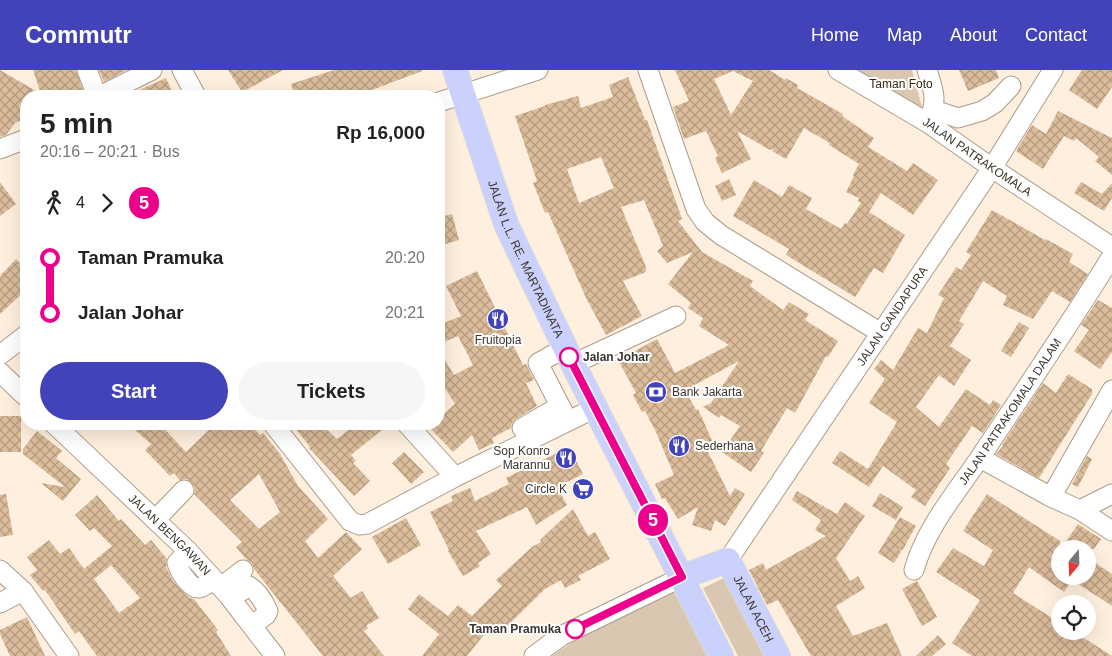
<!DOCTYPE html>
<meta charset="utf-8">
<style>
body{margin:0;font-family:Arial,sans-serif;background:#f6f6f6;color:#222;height:100vh;display:flex;flex-direction:column;font-size:19px;white-space:nowrap}
*{box-sizing:border-box;margin:0}
p{font-size:16px;color:#767676}
.icon{flex:none;width:28px;height:28px;fill:none;stroke:currentColor;stroke-width:2;stroke-linecap:round;stroke-linejoin:round}
.map{position:relative;flex:1;overflow:hidden}
.details{position:absolute;left:20px;top:20px;width:425px;height:340px;display:flex;flex-direction:column;background:#fff;border-radius:20px;box-shadow:0 5px 20px #0002}
.details>*{flex:none}
.badge{padding:0 10px;border-radius:16px;font-size:18px;line-height:32px}
.needle{width:32px;rotate:199deg}
.fabs{position:absolute;left:1051px;top:470px;display:grid;gap:10px}
.fabs a{display:grid;place-items:center;width:45px;height:45px;border-radius:50%;background:#fff;box-shadow:0 5px 20px #0002;font-size:25px}
.map>.badge{position:absolute;translate:-50% -50%;box-shadow:0 0 0 2px #fff}
.legs{display:flex;align-items:center;gap:8px;height:55px;padding:0 20px;font-size:16px}
.legs p{margin-inline-start:auto}
.head{display:flex;align-items:center;justify-content:space-between;height:85px;padding:0 20px}
h1{font-size:28px;font-weight:800;line-height:38px}
.button{display:flex;gap:10px;margin-top:auto;padding:10px 20px}
.button a{flex:1;height:58px;border-radius:30px;background:#4243b8;color:#fff;font-size:20px;font-weight:800;line-height:58px;text-align:center}
.button a+a{background:#f6f6f6;color:#222}
ul{padding:0 20px;list-style:none}
li{display:flex;align-items:center;gap:18px;height:55px;font-size:19px}
li i{display:grid;place-items:center;width:8px;height:100%;margin:0 6px;background:currentColor}
li i::after{content:'';width:12px;height:12px;margin:-6px;border:4px solid;border-radius:50%;background:#fff}
li p{margin-inline-start:auto}
li:first-child i{background:linear-gradient(#0000 50%,currentColor 0)}
li:last-child i{background:linear-gradient(currentColor 50%,#0000 0)}
header{display:flex;align-items:center;gap:30px;box-sizing:border-box;height:70px;padding:0 25px;background:#4243b8;color:#fff}
header strong{font-size:24px}
nav{display:flex;gap:28px;margin-inline-start:auto;font-size:18px}
.map>svg:first-child{display:block}
.park{fill:#dac7b2}
.lines{fill:none;stroke-linecap:round;stroke-linejoin:round}
.stream{stroke:#c1caf2;stroke-width:4.5}
.building{fill:url(#building-cross-hatch);fill-rule:evenodd}
.minor-casing{stroke:#ad9b88;stroke-width:21}
.major-casing{stroke:#dcdbd9;stroke-width:26}
.minor{stroke:#fff;stroke-width:19}
.major{stroke:#cad1fc;stroke-width:24}
.line-1-casing{stroke:#fff;stroke-width:11}
.line-1{stroke:#ec008c;stroke-width:8}
.stop-1-dot{fill:#fff;stroke:#ec008c;stroke-width:2.5}
.labels{text-anchor:middle;dominant-baseline:central;stroke-width:4;stroke-linejoin:round;paint-order:stroke}
.park-label{font-size:12px;fill:#3a2407;stroke:#fefefe}
.street-label{font-size:12px;fill:#3c352d;stroke:#fefefe}
.poi-label{font-size:12px;fill:#3c352d;stroke:#fefefe;text-anchor:start}
.stop-label{font-size:12px;font-weight:bold;fill:#3c352d;stroke:#fefefe;text-anchor:start}
</style>
<header>
<strong>Commutr</strong>
<nav><a>Home</a><a>Map</a><a>About</a><a>Contact</a></nav>
</header>
<div class="map">
<svg width="1112" height="586" viewBox="0 0 1112 586">
<defs>
<pattern id="building-cross-hatch" width="8" height="8" patternUnits="userSpaceOnUse" patternTransform="scale(1.25)"><rect width="8" height="8" fill="#dcbd9b"/><path d="M0 0l8 8M0 8l8-8" fill="none" stroke="#b49a7f"/></pattern>
</defs>
<rect width="100%" height="100%" fill="#feefde"/>
<g class="park">
<polygon points="853,0 912,0 922,37 915,39"/>
<polygon points="728,506 769,586 738,586 703,518"/>
<polygon points="677,521 709,586 552,586 593,558"/>
</g>
<g class="lines">
<polyline class="stream" points="20,46 26,55"/>
</g>
<g class="building">
<polygon points="0,0 41,24 33,0 76,0 84,23 78,26 26,26 26,48 15,53 6,65 0,67"/>
<polygon points="99,0 127,0 104,12"/>
<polygon points="228,0 283,0 242,22"/>
<polygon points="334,0 422,0 422,1 356,26 317,26 316,23 307,26 295,26 291,14"/>
<path d="M675 0H769L785 10 786 8 798 15 797 18 843 44 842 46 874 68 868 77 907 101 913 93 938 110 913 145 881 123 869 142 905 165 883 203 874 198 855 227 786 185 789 179 733 146 754 110 782 127 789 115 812 128 806 139 841 159 845 153 847 154 861 133 858 131 859 128 846 122 854 106 853 105 859 94 829 75 830 73 804 58 786 89 772 81 774 78 770 80 737 61 751 89 722 103 715 88 718 86 706 61 684 69 673 37 689 31ZM733 1 753 11 731 45 714 9Z"/>
<polygon points="959,0 996,0 999,8 968,21"/>
<polygon points="1082,0 1112,0 1112,17 1097,39 1069,20"/>
<path d="M628 7 645 50H647L682 149 678 151 702 182 753 211 750 216 783 240 789 232 809 244 805 250 838 271 828 287 826 286 795 343 787 338 761 381 764 383 751 402 722 382 740 356 721 345 719 348 703 337 711 333 739 291 685 320 696 340 698 339 715 377 701 368 730 426 735 418 745 424 725 456 715 450 711 461 692 455 698 437 678 449 665 428 662 429 655 414 674 405 656 362 645 341 642 342 633 325 636 323 618 290 657 269 675 303 729 275 699 256 703 248 688 238 691 233 668 214 693 182 667 193 657 181 663 176 644 130 621 137 646 197V202L623 211 642 246 606 265 586 228 548 142 545 143 533 113 537 111 515 46 545 36V35L578 26 581 38 613 27 609 15ZM601 87 614 118 579 133 567 99Z"/>
<polygon points="166,8 174,26 126,26"/>
<polygon points="1058,41 1112,68 1112,105 1095,91 1099,87 1076,68 1074,71 1064,66 1043,99 1016,81 1032,55 1046,64"/>
<polygon points="729,109 736,125 722,131 715,116"/>
<polygon points="0,112 16,134 0,146"/>
<polygon points="1081,112 1102,124 1112,113 1112,128 1104,141 1074,123"/>
<polygon points="992,140 1045,170 1046,169 1073,184 1069,192 1088,204 1070,232 1052,221 1033,249 1003,235 1007,226 983,211 959,251 964,254 950,276 971,290 954,316 939,305 916,337 939,357 966,319 990,335 993,330 1001,335 983,363 972,356 946,394 950,398 925,436 911,427 916,420 883,396 869,417 832,393 840,381 868,399 897,352 869,333 885,309 874,299 881,290 893,300 918,258 927,263 944,228 938,225 955,199 956,197 961,200 971,185 966,182"/>
<polygon points="452,144 459,170 439,176 439,147"/>
<polygon points="16,189 26,199 26,220 0,244 0,206"/>
<polygon points="477,201 523,295 526,294 534,310 526,313 537,336 516,349 512,353 511,358 492,368 494,373 479,380 472,365 453,382 429,357 432,354 439,354 439,348 455,334 439,309 439,280 454,305 473,295 458,266 439,274 439,255 461,246 446,216"/>
<polygon points="1098,230 1112,238 1112,282 1100,299 1074,281 1089,260 1081,255"/>
<polygon points="1019,252 1029,258 1011,287 1001,281"/>
<polygon points="1068,304 1092,319 1092,324 1039,408 996,384 1003,376 1002,375 1043,313 1056,323"/>
<rect x="0" y="346" width="21" height="36"/>
<path d="M128 354H160L186 382 215 354H250L260 365 263 363 280 384 298 416 328 449 305 471 318 488 346 462 362 479 333 506 351 528 362 521 379 548 366 556 368 558 364 561 384 586H323L254 499 252 493 246 489 236 477 242 472 194 424 195 417 191 412 186 409 180 410 174 403 170 406 145 380 151 374ZM259 404 280 442 259 459 230 430Z"/>
<polygon points="292,354 321,354 337,369 356,354 389,354 351,385 356,391 353,393 370,411 354,426 309,378 310,377"/>
<polygon points="37,361 62,381 56,388 81,409 63,431 41,413 65,417 23,384 23,379"/>
<polygon points="569,377 583,404 557,417 567,435 536,455 527,437 476,461 491,484 478,493 480,496 463,506 448,481 449,480 430,442 453,431 451,426 470,418 475,431 509,414 506,408"/>
<polygon points="404,382 424,402 411,414 392,393"/>
<polygon points="1087,386 1092,389 1078,417 1072,414"/>
<polygon points="797,421 837,444 845,432 865,446 836,488 850,511 858,506 865,518 836,536 853,566 887,553 902,586 811,586 778,530 767,535 749,500 763,493 766,500 826,466 815,460 821,450 792,430"/>
<polygon points="880,423 903,437 896,450 872,436"/>
<polygon points="6,424 13,465 0,467 0,425"/>
<polygon points="987,424 1060,471 1060,506 1088,506 1088,488 1112,504 1112,536 1072,510 1064,522 1029,497 1013,523 1060,553 1060,561 1073,561 1112,586 972,586 952,573 980,530 936,502 953,478 984,496 993,480 963,461"/>
<path d="M97 425 119 451 121 449 145 475 151 470 167 489 166 497 173 511 185 524 190 528 194 529 218 560 216 562 231 586H97L79 561 75 564 45 520 43 521 30 505 37 500 27 487 49 470 60 484 69 478 84 499 112 476 94 458 90 461 75 445ZM111 495 140 528 119 543 94 509Z"/>
<polygon points="573,439 588,466 595,462 610,489 578,506 581,510 565,518 561,510 545,519 499,564 491,556 467,586 422,586 439,564 408,539 419,524 448,546 458,535 472,546 502,516 496,510 532,477 541,472 540,470"/>
<polygon points="900,447 916,456 902,481 898,478 901,482 894,493 878,483"/>
<polygon points="406,448 421,475 388,494 372,467"/>
<polygon points="1078,454 1101,469 1094,479 1061,479"/>
<polygon points="917,511 937,547 922,556 902,519"/>
<polygon points="27,547 45,586 10,586 0,564 0,560"/>
<polygon points="938,565 946,574 932,586 916,586"/>
</g>
<g class="lines">
<g class="minor-casing">
<g id="minor">
<polyline points="87,0 97,26"/>
<polyline points="182,0 196,26"/>
<polyline points="648,0 696,139 705,152 721,165 881,263"/>
<path id="s1" d="M838 0 928 53 992 98 1112 177"/>
<path d="M927 0C934 21 938 31 928 52"/>
<polyline points="100,26 152,0"/>
<polyline points="439,32 538,0"/>
<polyline points="934,40 958,48 982,41 995,33 1011,16"/>
<polyline points="0,79 26,69"/>
<polyline points="565,278 538,293 568,351"/>
<polyline points="0,285 26,265"/>
<polyline points="573,294 676,246"/>
<polyline points="0,302 26,327"/>
<path id="s2" d="M54 354 188 481 228 525 275 586"/>
<polyline points="273,354 350,451 359,455 367,454 455,407 595,338"/>
<polyline points="407,354 455,407"/>
<polyline points="522,358 560,336"/>
<polyline points="980,388 1051,427 1112,320"/>
<polyline points="1051,427 1080,440 1112,461"/>
<polyline points="1080,440 1112,424"/>
<polyline points="155,450 184,420"/>
<path d="M188 481 177 493C179 501 190 519 199 518 204 517 210 512 214 510"/>
<path id="s3" d="M728 490 992 98 1053 0"/>
<polyline points="0,500 23,521 69,586"/>
<path id="s4" d="M914 500C926 457 957 422 981 386 1025 320 1070 254 1112 186"/>
<polyline points="221,517 243,500"/>
<path d="M231 528 249 516C257 521 264 532 268 541L266 545 252 555"/>
<polyline points="0,533 23,521"/>
<polyline points="534,586 561,566 682,507"/>
</g>
</g>
<g class="major-casing">
<g id="major">
<path id="s5" d="M455 0 506 154 522 188 573 294 721 586"/>
<path id="s6" d="M682 507 728 490 778 586"/>
</g>
</g>
<use href="#minor" class="minor"/>
<use href="#major" class="major"/>
</g>
<g class="lines">
<g class="line-1-casing">
<polyline id="line-1" points="569,287 682,507 575,559"/>
</g>
<use href="#line-1" class="line-1"/>
</g>
<defs>
<g id="restaurant-disc" transform="scale(1.125)"><circle r="9.5" fill="#4243b8" stroke="#fefefe"/><path d="M-5-6h1v4h1v-4h1v4h1v-4h1v5L-1.5 .5V6h-2V.5L-5-1ZM5-6V6H3V1.5H1.5Q1.5-4 5-6Z" fill="#fff"/></g>
<g id="bank-disc" transform="scale(1.125)"><circle r="9.5" fill="#4243b8" stroke="#fefefe"/><path d="M-6-4H6V4H-6ZM0-2.3a2.3 2.3 0 1 0 0 4.6a2.3 2.3 0 1 0 0-4.6Z" fill="#fff"/></g>
<g id="supermarket-disc" transform="scale(1.125)"><circle r="9.5" fill="#4243b8" stroke="#fefefe"/><path d="M-6-5.5h2.5l.6 2H6L4.5 2H-2.5L-4.4-4H-6ZM-1.5 3.2a1.3 1.3 0 1 0 .1 0ZM3 3.2a1.3 1.3 0 1 0 .1 0Z" fill="#fff"/></g>
</defs>
<g fill-rule="evenodd">
<use href="#restaurant-disc" x="498" y="249"/>
<use href="#bank-disc" x="656" y="322"/>
<use href="#restaurant-disc" x="679" y="376"/>
<use href="#restaurant-disc" x="566" y="388"/>
<use href="#supermarket-disc" x="583" y="419"/>
</g>
<g class="stop-1-dot">
<circle cx="569" cy="287" r="9"/>
<circle cx="575" cy="559" r="9"/>
</g>
<g class="labels">
<g class="park-label">
<text x="901" y="14">Taman Foto</text>
</g>
<g class="street-label">
<text stroke="none"><textPath href="#s1" startOffset="164">JALAN PATRAKOMALA</textPath></text>
<text stroke="none"><textPath href="#s5" startOffset="202">JALAN L.L. RE. MARTADINATA</textPath></text>
<text stroke="none"><textPath href="#s3" startOffset="294">JALAN GANDAPURA</textPath></text>
<text stroke="none"><textPath href="#s4" startOffset="186">JALAN PATRAKOMALA DALAM</textPath></text>
<text stroke="none"><textPath href="#s2" startOffset="160">JALAN BENGAWAN</textPath></text>
<text stroke="none"><textPath href="#s6" startOffset="104">JALAN ACEH</textPath></text>
</g>
<g class="poi-label">
<text x="498" y="270" text-anchor="middle">Fruitopia</text>
<text x="672" y="322">Bank Jakarta</text>
<text x="695" y="376">Sederhana</text>
<text x="550" y="381" text-anchor="end">Sop Konro<tspan x="550" dy="14">Marannu</tspan></text>
<text x="567" y="419" text-anchor="end">Circle K</text>
</g>
<g class="stop-label">
<text x="583" y="287">Jalan Johar</text>
<text x="561" y="559" text-anchor="end">Taman Pramuka</text>
</g>
</g>
</svg>
<div class="fabs">
<a><svg class="needle" viewBox="-14 -14 28 28"><path d="M0-13l5 13h-10z" fill="#e53935"/><path d="M0 13l5-13h-10z" fill="#767676"/></svg></a>
<a><svg class="icon" aria-label="locate" viewBox="0 0 24 24"><circle cx="12" cy="12" r="6"/><path d="M12 2v4M12 18v4M2 12h4M18 12h4"/></svg></a>
</div>
<b class="badge" style="left:653px;top:450px;background:#ec008c;color:#fff">5</b>
<section class="details">
<div class="head"><div><h1>5 min</h1><p>20:16 – 20:21 · Bus</p></div><b>Rp 16,000</b></div>
<div class="legs"><svg class="icon" aria-label="walk" viewBox="0 0 24 24"><circle cx="13" cy="4" r="2"/><path d="M13 8l-2 6 4 7M11 14l-3 7M7 12l3-4h3l4 4"/></svg>4<svg class="icon" aria-label="forward" viewBox="0 0 24 24"><path d="M9 5l7 7-7 7"/></svg><b class="badge" style="background:#ec008c;color:#fff">5</b></div>
<ul>
<li><i style="color:#ec008c"></i><b>Taman Pramuka</b><p>20:20</p></li>
<li><i style="color:#ec008c"></i><b>Jalan Johar</b><p>20:21</p></li>
</ul>
<div class="button"><a>Start</a><a>Tickets</a></div>
</section>
</div>
